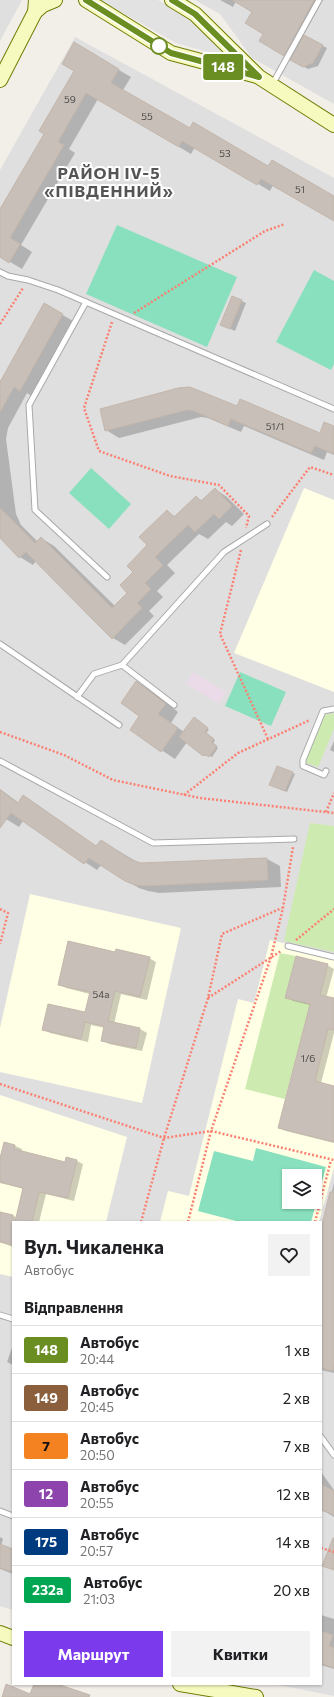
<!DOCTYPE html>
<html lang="uk">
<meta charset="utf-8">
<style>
body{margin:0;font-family:Commissioner,sans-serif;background:#f2f2f2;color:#202124;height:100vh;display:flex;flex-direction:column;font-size:15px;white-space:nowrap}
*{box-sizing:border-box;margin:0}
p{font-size:13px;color:#757577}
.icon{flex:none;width:22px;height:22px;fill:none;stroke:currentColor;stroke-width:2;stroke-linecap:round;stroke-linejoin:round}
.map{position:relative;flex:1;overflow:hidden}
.side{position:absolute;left:12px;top:1221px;width:310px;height:464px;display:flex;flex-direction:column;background:#fff;border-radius:0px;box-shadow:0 1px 3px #0004}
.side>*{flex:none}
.badge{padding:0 8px;border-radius:3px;font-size:14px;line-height:26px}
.fabs{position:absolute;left:282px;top:1169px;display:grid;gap:8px}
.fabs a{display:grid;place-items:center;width:40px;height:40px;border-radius:0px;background:#fff;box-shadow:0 1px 3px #0004;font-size:20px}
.map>.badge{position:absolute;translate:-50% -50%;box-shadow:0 0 0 2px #fff}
h2{padding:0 12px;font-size:15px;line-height:36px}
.round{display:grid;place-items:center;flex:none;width:42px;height:42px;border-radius:0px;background:#f2f2f2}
.overview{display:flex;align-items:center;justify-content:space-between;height:68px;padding:0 12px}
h1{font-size:19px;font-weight:700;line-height:30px}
.cta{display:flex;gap:8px;margin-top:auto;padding:8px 12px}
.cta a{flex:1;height:46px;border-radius:0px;background:#7c3aed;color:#fff;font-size:16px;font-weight:700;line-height:46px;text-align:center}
.cta a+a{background:#f2f2f2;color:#202124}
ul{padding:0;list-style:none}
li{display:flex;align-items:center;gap:12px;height:48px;padding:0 12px;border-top:1px solid #e0e0e0}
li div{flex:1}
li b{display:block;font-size:15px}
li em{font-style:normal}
li .badge{min-width:44px;font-weight:700;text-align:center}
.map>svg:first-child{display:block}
.residential{fill:#e0dfdf;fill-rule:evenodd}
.industrial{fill:#ebdbe8}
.education{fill:#ffffe5;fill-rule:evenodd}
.grass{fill:#cdebb0}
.pitch{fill:#88e0be;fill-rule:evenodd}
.parking{fill:#e2e2e2}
.shadow{fill:#0003}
.building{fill:#c7bfb8;stroke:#c4b6ab}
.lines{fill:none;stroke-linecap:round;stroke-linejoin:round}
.service-casing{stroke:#a9a9a9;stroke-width:7}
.secondary-casing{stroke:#707d05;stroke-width:16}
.path{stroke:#fa8072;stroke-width:2.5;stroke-dasharray:2 2;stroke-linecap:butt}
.service{stroke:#fff;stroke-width:5}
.secondary{stroke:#f7fabf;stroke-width:14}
.line-casing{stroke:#fff;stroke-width:9}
.line{stroke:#6b8e23;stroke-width:6}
.stop-dot{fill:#fff;stroke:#6b8e23;stroke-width:2}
.labels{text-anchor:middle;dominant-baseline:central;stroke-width:4;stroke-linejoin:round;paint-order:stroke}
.number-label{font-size:10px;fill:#4b4948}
.district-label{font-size:16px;font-weight:bold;letter-spacing:1px;fill:#555;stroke:#fff}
</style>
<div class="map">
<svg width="334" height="1697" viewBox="0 0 334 1697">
<rect width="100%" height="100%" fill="#f2efe9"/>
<g class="residential">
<polygon points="0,0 22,0 0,41"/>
<polygon points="195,0 334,0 334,104 252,58 220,14"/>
<path d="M75 37 334 178V1696L273 1684H321V1222H13V1610L0 1606V170ZM289 1176H315V1202H289Z"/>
</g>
<polygon class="industrial" points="193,672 226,692 219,704 186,684"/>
<g class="education">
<polygon points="304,488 334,500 334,692 234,653"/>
<polygon points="30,894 181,928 142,1103 0,1072 0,1028"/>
<path d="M270 940 334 955V1168L319 1222H160L168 1191 189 1196 238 999 254 1003ZM289 1176H315V1202H289Z"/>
<polygon points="0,1095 127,1137 106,1222 13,1222 13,1277 0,1274"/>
</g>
<g class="grass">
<polygon points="334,713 334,729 318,767 307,763 306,759 325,715"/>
<polygon points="310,823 334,826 334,952 284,941"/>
<polygon points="280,953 296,956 285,997 310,1004 285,1099 245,1089"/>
</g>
<g class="pitch">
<polygon points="117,225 237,277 207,347 86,294"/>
<polygon points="314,270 334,281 334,364 331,370 276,342"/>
<polygon points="91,468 131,504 109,529 69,493"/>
<polygon points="240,672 286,692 271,726 225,706"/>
<path d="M256 1148 326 1167 311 1222H240L198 1211 214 1151 253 1161ZM289 1176H315V1202H289Z"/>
</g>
<polygon class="parking" points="100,0 158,0 188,18 233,59 176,43"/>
<g class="shadow">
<polygon points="220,0 323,0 303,36 327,48 318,66 308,69 292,60 300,44 299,43 290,58 260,41 265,33 253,11 236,1 233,7"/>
<polygon points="74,44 131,77 123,90 190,130 334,197 334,220 273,185 270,191 195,147 191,154 98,99 69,149 75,153 21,245 32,252 22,269 0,256 0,211 45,133 75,71"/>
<polygon points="233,297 246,303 235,331 226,327"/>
<polygon points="45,305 75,322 33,397 27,393 8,428 6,439 16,514 21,525 38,542 41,538 54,546 115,606 128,593 135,572 167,511 176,517 196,497 203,501 215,489 227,497 244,514 232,526 226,522 208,539 199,534 167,565 175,573 157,591 163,597 149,611 154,616 125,645 113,638 36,561 33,565 20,557 0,537 0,380 2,381"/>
<polygon points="237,407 320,434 334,427 334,455 327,452 324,460 244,426 241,432 208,418 201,417 119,438 106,430 101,410"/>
<polygon points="137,682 150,690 178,712 171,723 184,732 196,720 209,730 206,733 215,740 213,744 218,748 212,757 207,754 205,756 203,755 187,742 175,759 131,730 141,716"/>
<polygon points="334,741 334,752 330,750"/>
<polygon points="278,767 295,774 287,792 273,785"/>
<polygon points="0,789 19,803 36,804 97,847 101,841 141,864 267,859 280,866 281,887 159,893 148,891 139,888 101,865 97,870 23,821 19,827 6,819 0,815"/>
<polygon points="116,953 149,958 156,962 147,1000 121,994 114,1024 140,1029 147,1033 142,1051 109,1044 102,1040 105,1028 91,1025 88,1042 50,1033 43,1029 86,1014 90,994 66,988 59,984"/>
<polygon points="327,965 334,969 326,998 334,1000 334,1033 321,1083 334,1087 334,1143 286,1131 279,1128 310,1005 293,1001 287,997"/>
<polygon points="5,1143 15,1146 22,1149 21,1152 65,1163 77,1161 83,1164 74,1201 46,1194 39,1222 13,1222 13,1247 0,1242 0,1213 17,1217 24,1189 0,1183 0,1163"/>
<polygon points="334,1183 334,1373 321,1370 321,1235"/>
<polygon points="13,1345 13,1365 7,1362"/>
<polygon points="321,1472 334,1490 334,1517 321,1509"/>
<polygon points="0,1537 3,1539 1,1546 13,1550 13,1574 0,1569"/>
<polygon points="321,1615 334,1619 334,1669 321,1665"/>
</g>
<g class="building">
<polygon points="232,0 314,0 284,56 259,41 263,34 245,23 252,12"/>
<polygon points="304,35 323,45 313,63 303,67 290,60"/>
<polygon points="74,42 119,69 111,83 190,128 193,122 268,166 272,160 334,196 334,221 261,179 257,185 182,141 179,147 86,93 58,142 64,145 10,238 20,244 9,263 0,257 0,209 44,134 39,131 74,71 62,64"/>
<polygon points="232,296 242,300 230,329 220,325"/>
<polygon points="44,303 63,314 20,391 14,387 0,412 0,382"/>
<polygon points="190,387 237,406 240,399 320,433 324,422 334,426 334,454 315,446 311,453 231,419 228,426 194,411 187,410 105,431 100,409 178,388"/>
<polygon points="215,488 232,506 219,519 214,514 195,532 188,525 155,557 163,565 145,583 151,589 137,603 142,608 112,639 26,552 19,558 0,538 0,508 35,543 41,537 112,608 127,593 120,585 133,572 127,566 147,545 139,537 167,510 174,517 196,496 201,501"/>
<polygon points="136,681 166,704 158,714 178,728 161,752 130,730 139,716 121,703"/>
<polygon points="194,717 208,728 205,732 214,739 211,742 217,746 209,757 204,754 203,756 179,737"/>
<polygon points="277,766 293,772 285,791 269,785"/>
<polygon points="0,790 18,803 23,795 96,846 101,840 132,860 141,863 267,858 268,880 145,886 135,885 125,881 89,858 84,864 11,813 0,828"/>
<polygon points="68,941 115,952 116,949 150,957 140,997 115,991 108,1021 140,1028 136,1048 101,1041 104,1026 85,1022 81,1039 42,1030 48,1004 85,1012 90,992 58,985"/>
<polygon points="296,956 328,964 320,995 334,998 334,1030 328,1029 315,1081 334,1086 334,1142 278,1128 310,1004 285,998"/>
<polygon points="4,1142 15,1145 14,1149 65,1162 66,1157 77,1160 68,1198 39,1192 32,1222 15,1222 23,1188 0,1182 0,1158"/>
<polygon points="330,1192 334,1192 334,1365 333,1371 321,1368 321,1228"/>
<polygon points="0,1212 13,1215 13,1245 0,1242"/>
<polygon points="321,1484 334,1491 334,1515 321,1510"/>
<polygon points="333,1538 334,1538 334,1570 322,1566"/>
<polygon points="0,1544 13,1549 13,1572 0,1568"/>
<polygon points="321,1631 333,1635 329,1646 334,1648 334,1668 323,1664 321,1665"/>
<polygon points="6,1684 30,1694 34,1684 57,1684 90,1695 89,1697 2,1697"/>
</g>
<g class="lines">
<g class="service-casing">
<g id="service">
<polyline points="272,85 319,0"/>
<polyline points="0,272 8,276 28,280 58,290 334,409"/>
<polyline points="86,302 29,405 35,510 107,577"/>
<polyline points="0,644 119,725"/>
<polyline points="77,697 94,674 122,665"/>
<polyline points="174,705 122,665 224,552 267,524"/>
<polyline points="0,761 153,843 294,839"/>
<polyline points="326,771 324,775 303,766 303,760 323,711 334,709"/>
<polyline points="288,946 334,957"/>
<polyline points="0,1315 13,1319"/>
<polyline points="321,1437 334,1455"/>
<polyline points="0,1511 13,1516"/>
</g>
</g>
<g class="secondary-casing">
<g id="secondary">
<polyline points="86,0 171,53 257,76"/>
<polyline points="172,0 195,14 259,77 334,125"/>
<polyline points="35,12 43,5 55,0"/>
<polyline points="0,80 35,12 36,0"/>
<polyline points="0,1633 13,1638"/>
<polyline points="180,1684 256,1697"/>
</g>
</g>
<g class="path">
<polyline points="134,313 265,231 285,224"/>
<polyline points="112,322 84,408 99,451 170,476 219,485 249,516 246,528"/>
<polyline points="0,324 23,288"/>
<polyline points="272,517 310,467 334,475"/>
<polyline points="241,550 220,634 268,739"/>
<polyline points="0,732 64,755 113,780 200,798 334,813"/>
<polyline points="184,795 238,753 310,720"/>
<polyline points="326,812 334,793"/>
<polyline points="0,909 8,913 0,944"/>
<polyline points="296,940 334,909"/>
<polyline points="208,998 281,951"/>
<polyline points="0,1084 164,1138 211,1131 334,1160"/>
<polyline points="141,1222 164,1138 208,998 222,934 282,908"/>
<polyline points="188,1222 211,1131 271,957 283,908 293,847"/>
<polyline points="315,1222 331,1160"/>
<polyline points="321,1548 334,1552"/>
</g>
<use href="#service" class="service"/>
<use href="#secondary" class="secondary"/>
</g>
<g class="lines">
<g class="line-casing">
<polyline id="line" points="86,0 171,53 259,77 195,14 172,0"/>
</g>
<use href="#line" class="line"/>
</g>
<circle class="stop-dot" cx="159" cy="46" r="8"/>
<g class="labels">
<g class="number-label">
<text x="70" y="99">59</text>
<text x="147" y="116">55</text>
<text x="225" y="153">53</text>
<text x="300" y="189">51</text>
<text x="275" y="426">51/1</text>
<text x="101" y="994">54а</text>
<text x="308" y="1058">1/6</text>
</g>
<g class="district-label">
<text x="109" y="172">РАЙОН IV-5<tspan x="109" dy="18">«ПІВДЕННИЙ»</tspan></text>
</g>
</g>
</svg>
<div class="fabs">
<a><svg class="icon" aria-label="layers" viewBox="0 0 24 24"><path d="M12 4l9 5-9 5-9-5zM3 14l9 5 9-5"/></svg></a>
</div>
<b class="badge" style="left:223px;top:67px;background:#6b8e23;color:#fff">148</b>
<section class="side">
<div class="overview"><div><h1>Вул. Чикаленка</h1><p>Автобус</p></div><a class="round"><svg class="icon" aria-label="heart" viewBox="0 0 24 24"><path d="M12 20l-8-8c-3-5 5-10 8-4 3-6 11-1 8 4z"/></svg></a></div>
<h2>Відправлення</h2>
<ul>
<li><span class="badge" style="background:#6b8e23;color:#fff">148</span><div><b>Автобус</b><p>20:44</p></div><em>1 хв</em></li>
<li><span class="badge" style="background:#8b5e3c;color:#fff">149</span><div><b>Автобус</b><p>20:45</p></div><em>2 хв</em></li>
<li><span class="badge" style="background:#f58220;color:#111">7</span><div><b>Автобус</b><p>20:50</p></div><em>7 хв</em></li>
<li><span class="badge" style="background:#8e44ad;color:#fff">12</span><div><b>Автобус</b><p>20:55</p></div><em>12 хв</em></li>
<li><span class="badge" style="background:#003b80;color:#fff">175</span><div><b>Автобус</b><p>20:57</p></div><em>14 хв</em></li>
<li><span class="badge" style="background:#00a651;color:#fff">232а</span><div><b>Автобус</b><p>21:03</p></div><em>20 хв</em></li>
</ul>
<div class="cta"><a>Маршрут</a><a>Квитки</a></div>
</section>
</div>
